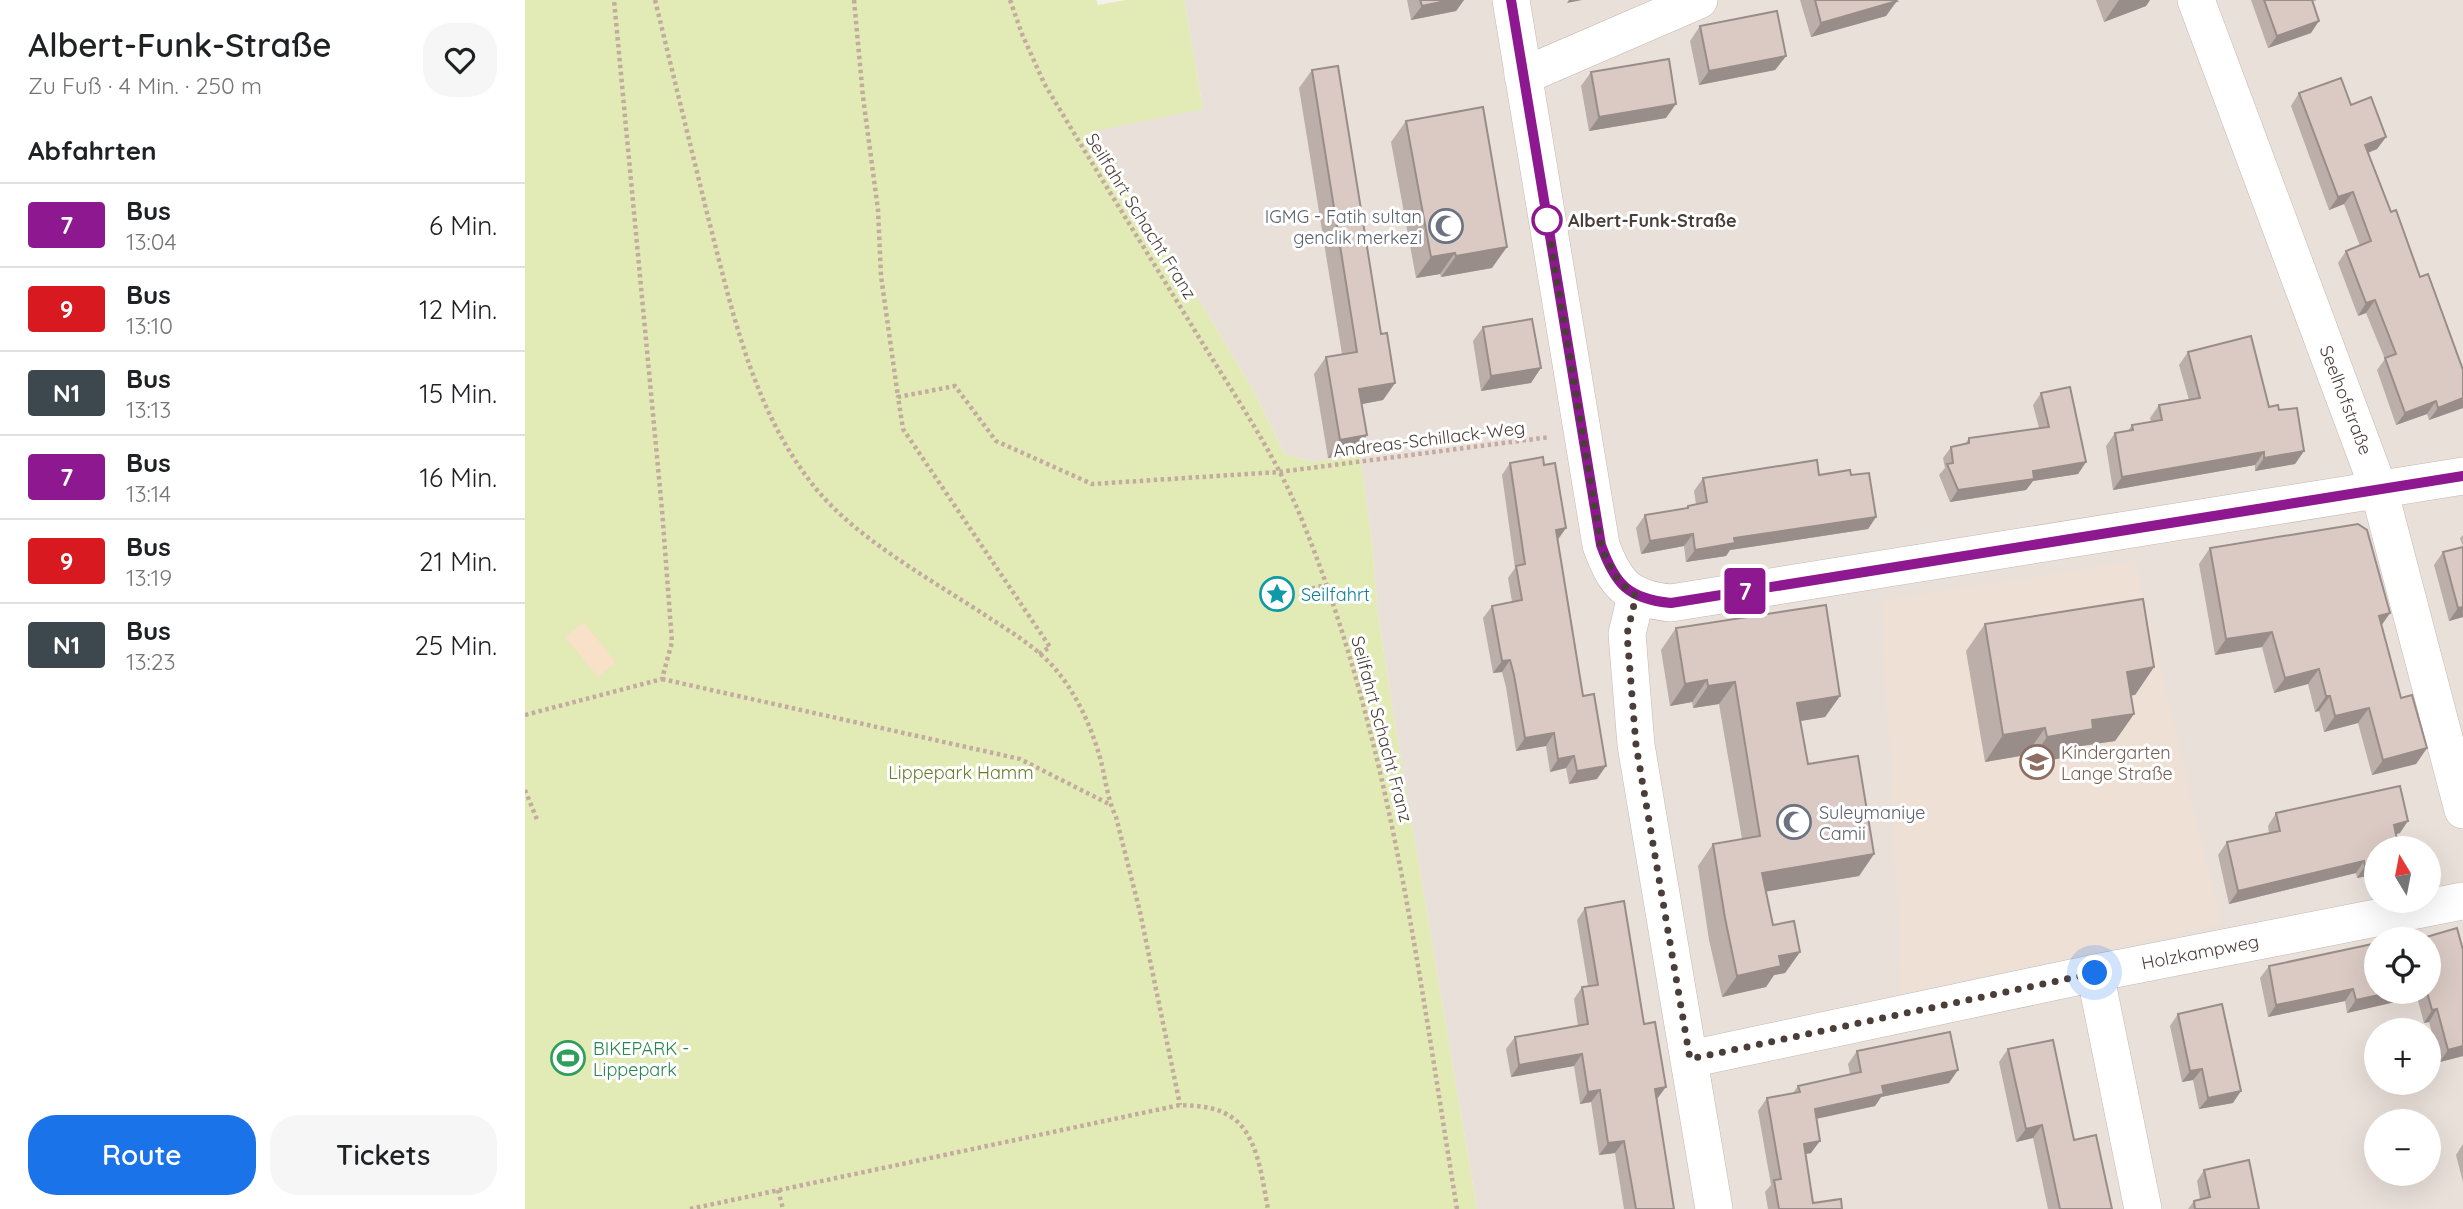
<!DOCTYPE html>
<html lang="de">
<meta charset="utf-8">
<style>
body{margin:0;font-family:Quicksand,sans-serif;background:#f6f6f6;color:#202124;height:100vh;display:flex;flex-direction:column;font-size:26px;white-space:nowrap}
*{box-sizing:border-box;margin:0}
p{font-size:23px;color:#757577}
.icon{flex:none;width:38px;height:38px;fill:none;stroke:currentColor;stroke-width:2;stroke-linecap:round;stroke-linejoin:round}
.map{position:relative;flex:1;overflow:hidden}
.side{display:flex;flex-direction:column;background:#fff;width:525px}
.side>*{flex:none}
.badge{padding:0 14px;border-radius:5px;font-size:24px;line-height:46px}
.needle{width:46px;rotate:350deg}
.tools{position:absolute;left:1839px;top:836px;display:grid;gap:14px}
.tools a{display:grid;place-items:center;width:77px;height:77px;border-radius:50%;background:#fff;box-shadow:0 7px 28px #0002;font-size:35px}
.you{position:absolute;width:35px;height:35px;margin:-18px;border:5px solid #fff;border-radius:50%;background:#1a73e8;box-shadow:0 0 0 10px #1a73e833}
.map>.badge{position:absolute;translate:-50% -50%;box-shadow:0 0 0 4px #fff}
h2{padding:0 28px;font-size:26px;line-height:63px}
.round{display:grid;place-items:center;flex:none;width:74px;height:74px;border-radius:28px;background:#f6f6f6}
.summary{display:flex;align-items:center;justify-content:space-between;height:119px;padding:0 28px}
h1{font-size:33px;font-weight:600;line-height:52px}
.primary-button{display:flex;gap:14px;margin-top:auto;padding:14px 28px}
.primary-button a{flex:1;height:80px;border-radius:28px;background:#1a73e8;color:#fff;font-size:28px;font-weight:600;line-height:80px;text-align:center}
.primary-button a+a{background:#f6f6f6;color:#202124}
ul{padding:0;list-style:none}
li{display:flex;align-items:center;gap:21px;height:84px;padding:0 28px;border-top:2px solid #e0e0e0}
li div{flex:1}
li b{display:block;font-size:26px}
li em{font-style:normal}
li .badge{min-width:77px;font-weight:700;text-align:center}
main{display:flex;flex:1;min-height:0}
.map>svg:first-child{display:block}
.residential{fill:#eae0da;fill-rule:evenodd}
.education{fill:#efe0d6}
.green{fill:#e2eab5}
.sand{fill:#f9e0c9}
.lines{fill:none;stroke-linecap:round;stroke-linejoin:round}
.minor-casing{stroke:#c5b7b1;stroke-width:38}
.path{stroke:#c4ab9f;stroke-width:4.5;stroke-dasharray:3.5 3.5;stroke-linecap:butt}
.minor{stroke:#fff;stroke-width:37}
.wall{fill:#bcaea9}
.shaded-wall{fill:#998d89}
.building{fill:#dbcac4;stroke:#998d89;stroke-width:2}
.line-casing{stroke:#fff;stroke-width:16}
.line{stroke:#8d188f;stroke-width:10}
.walk{stroke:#4b3e39;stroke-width:7;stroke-dasharray:0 12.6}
.stop-dot{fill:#fff;stroke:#8d188f;stroke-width:3.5}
.labels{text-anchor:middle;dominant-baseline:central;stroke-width:6;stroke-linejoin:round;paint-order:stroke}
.street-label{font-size:18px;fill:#4b3e39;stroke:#fff}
.worship-label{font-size:18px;fill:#5b616d;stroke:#fff;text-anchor:end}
.stop-label{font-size:18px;font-weight:bold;fill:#4b3e39;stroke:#fff;text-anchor:start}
.culture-label{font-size:18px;fill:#0d838f;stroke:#fff;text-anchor:start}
.education-label{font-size:18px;fill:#785e54;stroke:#fff;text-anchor:start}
.park-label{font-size:18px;fill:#647e2a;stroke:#fff}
.leisure-label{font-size:18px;fill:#27864d;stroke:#fff;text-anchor:start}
</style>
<main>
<section class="side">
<div class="summary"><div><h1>Albert-Funk-Straße</h1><p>Zu Fuß · 4 Min. · 250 m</p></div><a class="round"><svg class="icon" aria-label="heart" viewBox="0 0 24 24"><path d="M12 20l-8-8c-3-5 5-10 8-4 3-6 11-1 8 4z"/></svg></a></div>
<h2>Abfahrten</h2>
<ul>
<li><span class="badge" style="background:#8d188f;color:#fff">7</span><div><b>Bus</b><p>13:04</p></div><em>6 Min.</em></li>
<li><span class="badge" style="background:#d91920;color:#fff">9</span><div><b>Bus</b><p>13:10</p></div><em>12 Min.</em></li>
<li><span class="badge" style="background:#3d484e;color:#fff">N1</span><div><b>Bus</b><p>13:13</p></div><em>15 Min.</em></li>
<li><span class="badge" style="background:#8d188f;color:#fff">7</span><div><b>Bus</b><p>13:14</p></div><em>16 Min.</em></li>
<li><span class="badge" style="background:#d91920;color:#fff">9</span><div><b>Bus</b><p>13:19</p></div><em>21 Min.</em></li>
<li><span class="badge" style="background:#3d484e;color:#fff">N1</span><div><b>Bus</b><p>13:23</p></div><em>25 Min.</em></li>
</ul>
<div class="primary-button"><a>Route</a><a>Tickets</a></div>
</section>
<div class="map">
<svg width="1938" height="1209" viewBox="0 0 1938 1209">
<rect width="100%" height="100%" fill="#f6f0ec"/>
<path class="residential" d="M659 0H1938V1209H952L870 724 853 614 847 543 835 457 787 462 760 454 727 388 671 295 565 131 678 109ZM1852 849H1904V901H1852ZM1852 940H1904V992H1852ZM1852 1031H1904V1083H1852ZM1852 1122H1904V1174H1852Z"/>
<polygon class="education" points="1610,561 1696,924 1377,993 1357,601"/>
<polygon class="green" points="0,0 571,0 573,5 601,0 659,0 678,109 566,132 671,295 727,388 760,454 787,462 835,456 847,543 853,614 870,724 952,1209 0,1209"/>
<polygon class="sand" points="58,622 91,662 73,677 40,637"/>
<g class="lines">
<g class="minor-casing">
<g id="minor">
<path d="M986 0 1076 545C1090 584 1103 599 1146 603L1938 476"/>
<polyline points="1671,0 1854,490 1938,810"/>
<polyline points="998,76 1174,0"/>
<polyline points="1111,596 1102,634 1111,745 1189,1209"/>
<polyline points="1570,973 1618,1209"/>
<polyline points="1165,1059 1570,973 1938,901"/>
</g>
</g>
<g class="path">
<path d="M130 0C148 74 166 148 184 221 208 314 228 409 288 485 330 539 409 581 466 619 488 633 515 650 532 671 551 694 564 722 573 751 580 772 581 796 591 817L615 912 655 1105"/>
<polyline points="329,0 338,97 353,210 356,276 373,397"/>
<path d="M485 0 497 34 519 83C571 171 625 257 678 344 714 402 754 461 779 525 867 744 894 978 932 1209"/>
<polyline points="780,590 801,585"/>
<polyline points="514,654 525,647 378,429 373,397 430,386 471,441 567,484 754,472 1025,437"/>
<polyline points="137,679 495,759 584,804"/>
<polyline points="0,715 137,679 147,642 137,510 89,0"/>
<polyline points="0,790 13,822"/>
<polyline points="253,1190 258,1209"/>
<path d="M165 1209 655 1105C671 1106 688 1106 703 1115 733 1131 737 1179 743 1209"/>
</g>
<use href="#minor" class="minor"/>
</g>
<g class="wall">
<polygon points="882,0 939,0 931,11 886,20"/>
<polygon points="1275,0 1371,0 1361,16 1286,37"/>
<polygon points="1571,0 1625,0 1621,6 1579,22"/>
<polygon points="1726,0 1792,0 1787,2 1786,33 1743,48"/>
<polygon points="1175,26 1261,56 1250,70 1174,85 1165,41"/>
<polygon points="787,70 856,334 870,383 858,400 837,404 830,453 803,458 789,374 801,357 817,354 774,88"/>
<polygon points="1066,72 1141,118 1064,131 1056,86"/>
<polygon points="1774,93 1826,105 1861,137 1852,149 1843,153 1866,212 1938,370 1938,408 1904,420 1902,414 1871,425 1852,370 1860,359 1841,313 1833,316 1813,263 1821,251 1835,246 1819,204 1804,210 1766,106"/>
<polygon points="881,121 967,268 916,277 915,274 891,278 866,142"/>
<polygon points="958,327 1006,383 956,391 948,341"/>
<polygon points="1663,352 1744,407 1754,410 1779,451 1770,464 1730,471 1730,465 1588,490 1581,446 1590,433 1603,431 1607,425 1626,422 1625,418 1634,405 1664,400 1654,365"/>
<polygon points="1516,393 1561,462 1553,474 1508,481 1501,490 1425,502 1414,475 1420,468 1418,458 1426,447 1440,444 1444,438 1514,428 1508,405"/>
<polygon points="985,463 1019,465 1041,528 1033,540 1072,779 1044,784 1041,768 1025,772 1021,746 991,751 981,687 977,672 968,673 958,618 967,606 987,602 983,578 990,568 977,475"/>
<polygon points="1294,475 1326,475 1351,517 1343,529 1205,550 1201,556 1161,562 1159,546 1116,554 1111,528 1120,515 1161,508 1163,506 1171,504 1169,491 1178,478"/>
<polygon points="1938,535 1938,617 1924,621 1909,565 1918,552 1938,547 1935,538"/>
<polygon points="1685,548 1865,613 1856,625 1876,698 1902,748 1891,764 1847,775 1833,723 1799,732 1794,711 1790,712 1783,684 1749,693 1737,647 1690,655 1674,564"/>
<polygon points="1460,624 1629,667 1610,695 1606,695 1609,714 1590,741 1556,746 1549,756 1503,764 1501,755 1460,762 1441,651"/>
<polygon points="1151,628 1315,696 1300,717 1275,721 1283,764 1349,854 1334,876 1241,891 1248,925 1275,952 1260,973 1249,975 1241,987 1197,997 1184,940 1173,866 1188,844 1217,839 1194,704 1168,708 1167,702 1145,706 1136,650"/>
<polygon points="1751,813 1875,833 1871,834 1852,849 1852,874 1832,878 1831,873 1704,904 1693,855 1702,842 1744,833 1743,826"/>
<polygon points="1060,908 1132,1099 1149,1209 1099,1209 1090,1153 1074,1155 1066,1102 1055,1104 1049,1066 986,1077 981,1049 990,1037 1053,1026 1049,999 1057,987 1063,986 1052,920"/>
<polygon points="1938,950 1938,1056 1915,1062 1904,1022 1899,1023 1892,997 1822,1013 1820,1001 1743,1017 1735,978 1744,966 1852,992 1904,992"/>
<polygon points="1653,1014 1708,1103 1674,1109 1668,1080 1657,1082 1645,1026"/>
<polygon points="1483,1049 1549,1140 1587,1209 1523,1209 1508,1138 1491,1142 1474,1062"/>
<polygon points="1332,1051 1424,1083 1356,1097 1350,1106 1291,1119 1286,1153 1281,1154 1288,1203 1317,1209 1243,1209 1240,1192 1246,1185 1233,1111 1242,1098 1268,1093 1273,1086 1325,1074 1323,1064"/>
<polygon points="1938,1144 1938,1182 1931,1155"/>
<polygon points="1679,1170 1734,1209 1663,1209 1669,1201 1675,1199 1672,1181"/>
</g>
<g class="shaded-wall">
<polygon points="925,0 939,0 931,11 886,20 897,6"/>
<polygon points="1044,0 1057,0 1042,3"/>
<polygon points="1594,0 1625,0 1621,6 1579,22"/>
<polygon points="1372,1 1361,16 1286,37 1296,23"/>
<polygon points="1794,21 1786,33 1743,48 1752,36"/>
<polygon points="1261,56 1250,70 1174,85 1184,71"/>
<polygon points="1151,104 1141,118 1064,131 1074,117"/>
<polygon points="1861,137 1852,149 1832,157 1840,145"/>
<polygon points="1828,192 1819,204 1804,210 1813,197"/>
<polygon points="982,247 967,268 916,277 931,256"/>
<polygon points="930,253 915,274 891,278 906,257"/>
<polygon points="1850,300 1841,313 1833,316 1841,303"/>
<polygon points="1016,368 1006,383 956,391 966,376"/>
<polygon points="870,383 858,400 822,407 834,389"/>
<polygon points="1938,398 1938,408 1904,420 1913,408"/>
<polygon points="1911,401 1902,414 1871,425 1880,413"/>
<polygon points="842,435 830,453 803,458 815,440"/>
<polygon points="1779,451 1770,464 1730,471 1739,458"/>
<polygon points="1739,452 1730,465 1588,490 1597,477"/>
<polygon points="1561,462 1553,474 1508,481 1501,490 1425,502 1433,490 1508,471"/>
<polygon points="1351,517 1343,529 1205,550 1201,556 1161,562 1170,550 1209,538"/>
<polygon points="1041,528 1032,540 1031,530"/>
<polygon points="1168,534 1159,546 1116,554 1125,541"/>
<polygon points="1938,607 1938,617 1924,621 1933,608"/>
<polygon points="1865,613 1854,629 1854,616"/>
<polygon points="1747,632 1737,647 1690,655 1701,639"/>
<polygon points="985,660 977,672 968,673 977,661"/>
<polygon points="1629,667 1610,695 1583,699 1602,672"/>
<polygon points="1794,669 1783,684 1749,693 1760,678"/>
<polygon points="1182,680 1167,702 1145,706 1160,684"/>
<polygon points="1210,682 1194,704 1168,708 1183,686"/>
<polygon points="1315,696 1300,717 1257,724 1272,703"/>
<polygon points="1801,696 1805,696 1794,711 1790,712"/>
<polygon points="1844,708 1833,723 1799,732 1810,716"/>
<polygon points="1609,714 1590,741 1556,746 1549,756 1503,764 1522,737 1567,720"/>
<polygon points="1520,728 1501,755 1460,762 1478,735"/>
<polygon points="1029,733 1021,746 991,751 1000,738"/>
<polygon points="1902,748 1891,764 1847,775 1858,760"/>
<polygon points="1049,756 1041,768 1025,772 1033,759"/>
<polygon points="1081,766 1072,779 1044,784 1052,771"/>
<polygon points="1883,821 1875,833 1860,837 1869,825"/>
<polygon points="1349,854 1334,876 1221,895 1237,873"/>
<polygon points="1839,861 1831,873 1704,904 1713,891"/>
<polygon points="1852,863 1852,874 1832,878 1840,866"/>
<polygon points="1275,952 1260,973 1249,975 1241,987 1197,997 1212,976 1254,956"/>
<polygon points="1828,989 1820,1001 1743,1017 1751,1005"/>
<polygon points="1868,992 1895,992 1892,997 1822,1013 1831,1000"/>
<polygon points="1912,1009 1904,1022 1899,1023 1907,1010"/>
<polygon points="1938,1046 1938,1056 1915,1062 1923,1050"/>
<polygon points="1057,1054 1049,1066 986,1077 994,1065"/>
<polygon points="1677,1069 1668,1080 1657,1082 1665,1071"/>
<polygon points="1433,1070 1424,1083 1356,1097 1350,1106 1281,1121 1290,1109 1357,1086"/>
<polygon points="1141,1087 1132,1099 1121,1101 1130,1089"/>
<polygon points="1075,1090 1066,1102 1055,1104 1063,1092"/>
<polygon points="1716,1091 1708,1103 1674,1109 1683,1098"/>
<polygon points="1517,1125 1508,1138 1491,1142 1501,1129"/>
<polygon points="1099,1141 1090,1153 1074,1155 1083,1143"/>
<polygon points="1295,1141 1286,1153 1270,1156 1279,1144"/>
</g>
<g class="building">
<polygon points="895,0 925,0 897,6"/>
<polygon points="1290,0 1371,0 1372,1 1296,23"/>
<polygon points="1739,0 1787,0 1794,21 1752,36"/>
<polygon points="1252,11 1261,56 1184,71 1175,26"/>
<polygon points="1144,59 1151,104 1074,117 1066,72"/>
<polygon points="813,66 856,334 862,333 870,383 834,389 842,435 815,440 801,357 832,352 787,70"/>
<polygon points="1816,78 1826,105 1846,97 1861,137 1840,145 1866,212 1871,210 1895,277 1903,274 1938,370 1938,398 1913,408 1911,401 1880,413 1860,358 1871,354 1850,300 1841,303 1821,251 1846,241 1828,192 1813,197 1774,93"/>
<polygon points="958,107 982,247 931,256 930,253 906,257 881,121"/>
<polygon points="1007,319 1016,368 966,376 958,327"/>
<polygon points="1726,336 1744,407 1753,405 1754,410 1772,408 1779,451 1739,458 1739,452 1597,477 1590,433 1608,430 1607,425 1637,420 1634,405 1675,398 1663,352"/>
<polygon points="1545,387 1561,462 1508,471 1509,479 1433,490 1422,464 1428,463 1426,447 1444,443 1444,438 1524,427 1516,393"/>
<polygon points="1018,457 1019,465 1030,463 1041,528 1031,530 1058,696 1069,694 1081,766 1052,771 1049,756 1033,759 1029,733 1000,738 989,675 985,660 977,661 967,606 997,600 991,566 1000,564 985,463"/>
<polygon points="1292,460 1294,475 1325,470 1326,475 1344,473 1351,517 1209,538 1210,543 1170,550 1168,534 1125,541 1120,515 1163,508 1163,506 1182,502 1178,478"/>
<polygon points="1833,524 1842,530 1865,613 1854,616 1876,698 1887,695 1902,748 1858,760 1844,708 1810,716 1805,696 1801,696 1794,669 1760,678 1747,632 1701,639 1685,548"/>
<polygon points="1938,547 1938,607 1933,608 1918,552"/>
<polygon points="1618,599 1629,667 1602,672 1609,714 1567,720 1568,729 1522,737 1520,728 1478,735 1460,624"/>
<polygon points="1301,605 1315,696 1272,703 1283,764 1333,756 1349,854 1237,873 1248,925 1269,921 1275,952 1254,956 1256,966 1212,976 1200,918 1188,844 1235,836 1210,682 1183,686 1182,680 1160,684 1151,628"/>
<polygon points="1875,786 1883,821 1869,825 1874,849 1852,849 1852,863 1840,866 1839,861 1713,891 1702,842 1755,831 1751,813"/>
<polygon points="1099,901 1119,1024 1130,1022 1141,1087 1130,1089 1149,1209 1111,1209 1099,1141 1083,1143 1075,1090 1063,1092 1057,1054 994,1065 990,1037 1063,1024 1057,987 1073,985 1060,908"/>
<polygon points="1932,928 1938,950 1938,1046 1923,1050 1912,1009 1907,1010 1902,992 1904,992 1904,940 1891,940"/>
<polygon points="1882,937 1882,940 1867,940"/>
<polygon points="1852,943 1852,992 1868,992 1831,1000 1828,989 1751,1005 1744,966"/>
<polygon points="1697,1004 1716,1091 1683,1098 1677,1069 1665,1071 1653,1014"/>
<polygon points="1425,1032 1433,1070 1357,1086 1359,1094 1290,1109 1295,1141 1279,1144 1288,1203 1316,1199 1317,1209 1254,1209 1249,1180 1256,1179 1242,1098 1275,1092 1273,1086 1336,1072 1332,1051"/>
<polygon points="1528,1040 1549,1140 1571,1135 1587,1209 1535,1209 1517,1125 1501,1129 1483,1049"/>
<polygon points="1724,1160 1734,1209 1670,1209 1669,1201 1685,1197 1679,1170"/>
</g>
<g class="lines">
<g class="line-casing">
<path id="line" d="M986 0 1076 545C1090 584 1103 599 1146 603L1938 476"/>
</g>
<use href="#line" class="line"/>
<path class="walk" d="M1022 220 1076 545C1083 566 1092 583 1111 596L1102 634 1111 745 1165 1059 1570 973"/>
</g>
<defs>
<g id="mosque-ring" transform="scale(1.75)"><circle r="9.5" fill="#fff" stroke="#6b7280" stroke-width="1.5"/><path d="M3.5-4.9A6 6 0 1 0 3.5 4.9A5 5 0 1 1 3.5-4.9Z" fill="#6b7280"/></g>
<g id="sight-ring" transform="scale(1.75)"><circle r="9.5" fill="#fff" stroke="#0f9aa8" stroke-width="1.5"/><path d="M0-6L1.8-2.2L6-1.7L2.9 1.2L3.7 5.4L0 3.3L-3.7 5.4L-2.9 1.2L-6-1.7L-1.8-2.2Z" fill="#0f9aa8"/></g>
<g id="school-ring" transform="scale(1.75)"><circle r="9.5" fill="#fff" stroke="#8d6e63" stroke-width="1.5"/><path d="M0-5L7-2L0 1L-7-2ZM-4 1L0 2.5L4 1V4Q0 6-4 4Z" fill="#8d6e63"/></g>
<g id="stadium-ring" transform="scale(1.75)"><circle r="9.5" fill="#fff" stroke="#2e9e5b" stroke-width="1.5"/><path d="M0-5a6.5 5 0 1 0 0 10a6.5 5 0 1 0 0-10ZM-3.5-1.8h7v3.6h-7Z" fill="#2e9e5b"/></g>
</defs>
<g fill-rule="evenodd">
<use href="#mosque-ring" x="921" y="226"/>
<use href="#sight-ring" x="752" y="594"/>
<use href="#school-ring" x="1512" y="762"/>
<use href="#mosque-ring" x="1269" y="822"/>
<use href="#stadium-ring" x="43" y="1058"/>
</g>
<circle class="stop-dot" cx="1022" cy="220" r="14"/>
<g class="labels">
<g class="street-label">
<text transform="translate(616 216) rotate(58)">Seilfahrt Schacht Franz</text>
<text transform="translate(1821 400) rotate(69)">Seelhofstraße</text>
<text transform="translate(904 439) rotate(-7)">Andreas-Schillack-Weg</text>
<text transform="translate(857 729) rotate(75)">Seilfahrt Schacht Franz</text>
<text transform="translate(1675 952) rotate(-11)">Holzkampweg</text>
</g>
<g class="worship-label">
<text x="897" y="216">IGMG - Fatih sultan<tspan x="897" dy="21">genclik merkezi</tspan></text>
<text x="1294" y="812" text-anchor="start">Suleymaniye<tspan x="1294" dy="21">Camii</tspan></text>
</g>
<g class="stop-label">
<text x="1043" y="220">Albert-Funk-Straße</text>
</g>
<g class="culture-label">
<text x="776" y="594">Seilfahrt</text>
</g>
<g class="education-label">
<text x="1536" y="752">Kindergarten<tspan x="1536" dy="21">Lange Straße</tspan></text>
</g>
<g class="park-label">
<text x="436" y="772">Lippepark Hamm</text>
</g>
<g class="leisure-label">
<text x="68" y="1048">BIKEPARK -<tspan x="68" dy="21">Lippepark</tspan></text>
</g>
</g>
</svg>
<div class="tools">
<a><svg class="needle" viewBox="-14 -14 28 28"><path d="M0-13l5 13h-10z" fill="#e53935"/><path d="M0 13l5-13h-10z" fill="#757577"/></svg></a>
<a><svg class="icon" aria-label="locate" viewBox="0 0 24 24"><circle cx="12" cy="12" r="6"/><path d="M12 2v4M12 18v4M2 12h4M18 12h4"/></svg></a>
<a>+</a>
<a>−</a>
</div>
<div class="you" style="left:1570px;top:973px"></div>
<b class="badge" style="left:1220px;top:591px;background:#8d188f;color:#fff">7</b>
</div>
</main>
